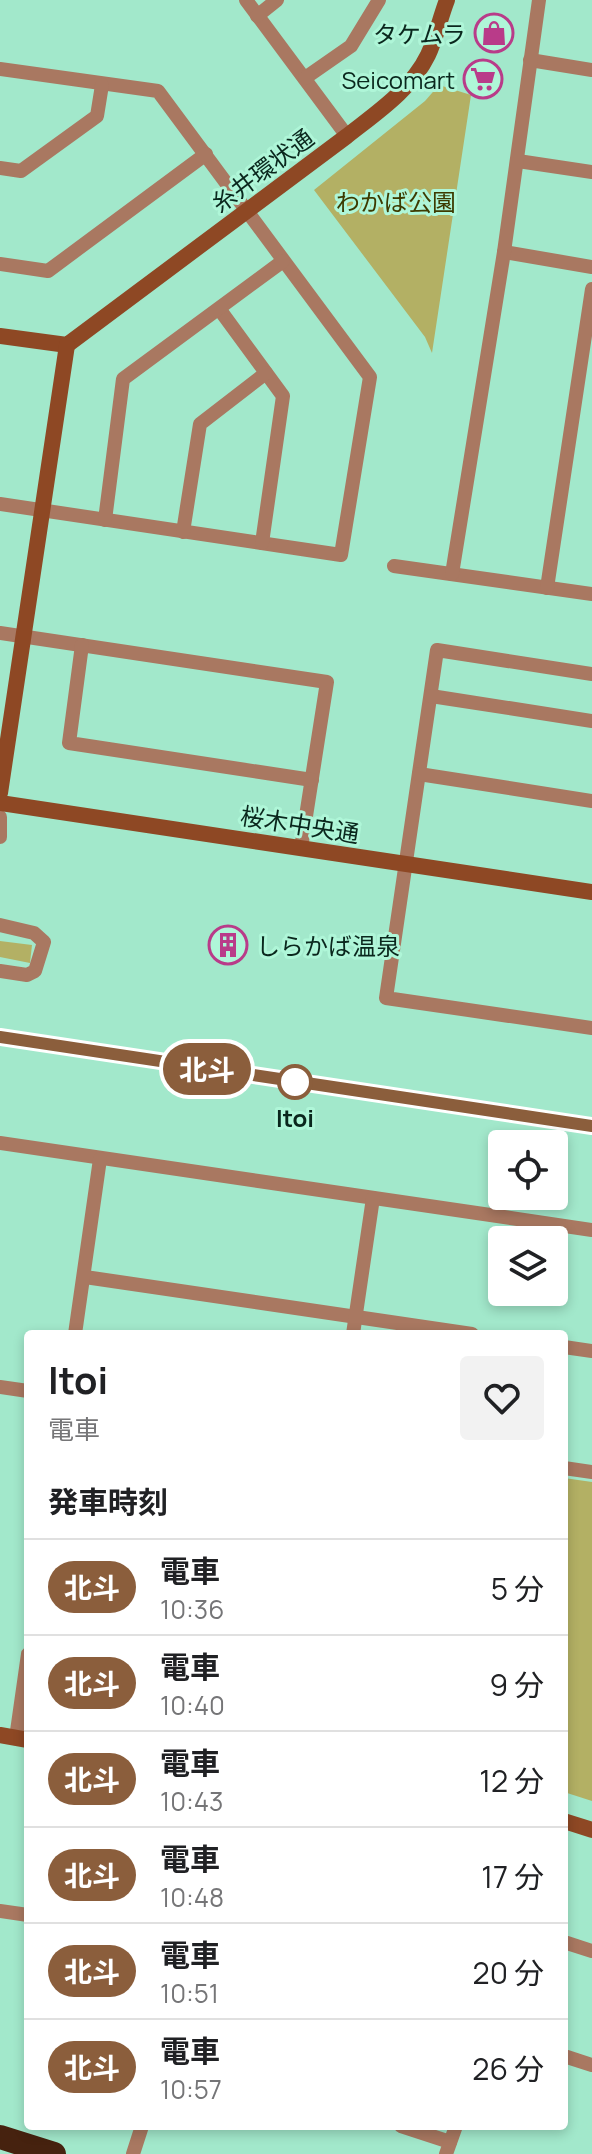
<!DOCTYPE html>
<html lang="ja">
<meta charset="utf-8">
<style>
body{margin:0;font-family:Manrope,"Noto Sans JP",sans-serif;background:#f2f2f2;color:#202124;height:100vh;display:flex;flex-direction:column;font-size:30px;white-space:nowrap}
*{box-sizing:border-box;margin:0}
p{font-size:26px;color:#757577}
.icon{flex:none;width:44px;height:44px;fill:none;stroke:currentColor;stroke-width:2;stroke-linecap:round;stroke-linejoin:round}
.map{position:relative;flex:1;overflow:hidden}
.drawer{position:absolute;left:24px;top:1330px;width:544px;height:800px;display:flex;flex-direction:column;background:#fff;border-radius:8px;box-shadow:0 4px 12px #0003}
.drawer>*{flex:none}
.badge{padding:0 16px;border-radius:26px;font-size:28px;line-height:52px}
.fabs{position:absolute;left:488px;top:1130px;display:grid;gap:16px}
.fabs a{display:grid;place-items:center;width:80px;height:80px;border-radius:8px;background:#fff;box-shadow:0 4px 12px #0003;font-size:40px}
.map>.badge{position:absolute;translate:-50% -50%;box-shadow:0 0 0 4px #fff}
h2{padding:0 24px;font-size:30px;line-height:72px}
.round{display:grid;place-items:center;flex:none;width:84px;height:84px;border-radius:8px;background:#f2f2f2}
.head{display:flex;align-items:center;justify-content:space-between;height:136px;padding:0 24px}
h1{font-size:38px;font-weight:700;line-height:60px}
ul{padding:0;list-style:none}
li{display:flex;align-items:center;gap:24px;height:96px;padding:0 24px;border-top:2px solid #e0e0e0}
li div{flex:1}
li b{display:block;font-size:30px}
li em{font-style:normal}
li .badge{min-width:88px;font-weight:700;text-align:center}
.map>svg:first-child{display:block}
.green{fill:#b3b064}
.lines{fill:none;stroke-linecap:round;stroke-linejoin:round}
.street{stroke:#a97861;stroke-width:14}
.secondary{stroke:#8e4824;stroke-width:16}
.highway{stroke:#46220f;stroke-width:24}
.rail{stroke:#467361;stroke-width:4;stroke-dasharray:16 8;stroke-linecap:butt}
.line-casing{stroke:#fff;stroke-width:18}
.line{stroke:#8b5e3c;stroke-width:12}
.stop-dot{fill:#fff;stroke:#8b5e3c;stroke-width:4}
.labels{text-anchor:middle;dominant-baseline:central;stroke-width:6;stroke-linejoin:round;paint-order:stroke}
.poi-label{font-size:24px;fill:#0a271d;stroke:#aff6d8;text-anchor:end}
.street-label{font-size:24px;fill:#0a271d;stroke:#aff6d8}
.park-label{font-size:24px;fill:#3d3a00;stroke:#aff6d8}
.stop-label{font-size:24px;font-weight:bold;fill:#0a271d;stroke:#aff6d8}
</style>
<div class="map">
<svg width="592" height="2154" viewBox="0 0 592 2154">
<rect width="100%" height="100%" fill="#a2e8cb"/>
<g class="green">
<polygon points="439,85 471,95 432,353 425,337 314,190 425,101"/>
<polygon points="0,941 32,945 30,963 0,957"/>
<polygon points="564,1478 592,1482 592,1801 564,1792"/>
</g>
<g class="lines">
<g class="street">
<polyline points="246,0 347,136"/>
<polyline points="257,16 277,0"/>
<polyline points="530,60 592,70"/>
<polyline points="0,69 158,91 370,377 341,555 0,504"/>
<polyline points="305,78 351,46 379,0"/>
<polyline points="518,161 592,172"/>
<polyline points="0,168 21,171 97,116 102,85"/>
<polyline points="504,252 592,267"/>
<polyline points="0,264 48,271 206,154"/>
<polyline points="220,310 283,396 262,543"/>
<polyline points="105,520 123,379 283,261"/>
<polyline points="183,532 200,424 266,373"/>
<polyline points="394,566 592,594"/>
<polyline points="452,574 504,252 539,0"/>
<polyline points="547,588 592,289"/>
<polyline points="0,633 327,682 301,848"/>
<polyline points="82,645 69,743 312,780"/>
<polyline points="592,674 437,650 386,998 592,1028"/>
<polyline points="431,696 592,721"/>
<polyline points="419,774 592,801"/>
<polyline points="0,817 0,837"/>
<polyline points="0,925 34,933 44,942 35,971 27,975 0,971"/>
<polyline points="0,1143 592,1230"/>
<polyline points="85,1277 472,1334"/>
<polyline points="75,1334 100,1159"/>
<polyline points="353,1334 373,1198"/>
<polyline points="564,1347 592,1351"/>
<polyline points="0,1387 28,1391"/>
<polyline points="564,1468 592,1472"/>
<polyline points="16,1738 28,1654"/>
<polyline points="0,1911 28,1915"/>
<polyline points="564,1942 592,1951"/>
<polyline points="564,2056 592,2065"/>
<polyline points="401,2126 450,2142"/>
<polyline points="133,2154 142,2126"/>
<polyline points="446,2154 456,2126"/>
</g>
<g class="secondary">
<path d="M0 336 67 345 347 136C376 113 411 90 428 55 436 38 440 18 447 0"/>
<polyline points="0,793 67,345"/>
<polyline points="0,803 592,892"/>
<polyline points="0,1735 28,1740"/>
<polyline points="564,1821 592,1830"/>
</g>
<polyline class="highway" points="0,2137 54,2154"/>
<polyline class="rail" points="0,1037 592,1126"/>
</g>
<g class="lines">
<g class="line-casing">
<polyline id="line" points="0,1037 592,1126"/>
</g>
<use href="#line" class="line"/>
</g>
<defs>
<g id="shop-ring" transform="scale(2)"><circle r="9.5" fill="#aff6d8" stroke="#b93b89" stroke-width="1.5"/><path d="M-5-2.5h2.3a2.7 3.5 0 0 1 5.4 0H5L5.5 6h-11ZM-1.5-2.5h3a1.5 2.3 0 0 0-3 0Z" fill="#b93b89"/></g>
<g id="supermarket-ring" transform="scale(2)"><circle r="9.5" fill="#aff6d8" stroke="#b93b89" stroke-width="1.5"/><path d="M-6-5.5h2.5l.6 2H6L4.5 2H-2.5L-4.4-4H-6ZM-1.5 3.2a1.3 1.3 0 1 0 .1 0ZM3 3.2a1.3 1.3 0 1 0 .1 0Z" fill="#b93b89"/></g>
<g id="building-ring" transform="scale(2)"><circle r="9.5" fill="#aff6d8" stroke="#b93b89" stroke-width="1.5"/><path d="M-4-6H4V6H1V3H-1V6H-4ZM-2.5-4.3h1.7v1.8h-1.7ZM.8-4.3h1.7v1.8H.8ZM-2.5-1h1.7V.8h-1.7ZM.8-1h1.7V.8H.8Z" fill="#b93b89"/></g>
</defs>
<g fill-rule="evenodd">
<use href="#shop-ring" x="494" y="33"/>
<use href="#supermarket-ring" x="483" y="79"/>
<use href="#building-ring" x="228" y="945"/>
</g>
<circle class="stop-dot" cx="295" cy="1082" r="16"/>
<g class="labels">
<g class="poi-label">
<text x="466" y="33">タケムラ</text>
<text x="455" y="79">Seicomart</text>
<text x="256" y="945" text-anchor="start">しらかば温泉</text>
</g>
<g class="street-label">
<text transform="translate(262 170) rotate(-37)">糸井環状通</text>
<text transform="translate(300 824) rotate(9)">桜木中央通</text>
</g>
<g class="park-label">
<text x="396" y="201">わかば公園</text>
</g>
<g class="stop-label">
<text x="295" y="1117">Itoi</text>
</g>
</g>
</svg>
<div class="fabs">
<a><svg class="icon" aria-label="locate" viewBox="0 0 24 24"><circle cx="12" cy="12" r="6"/><path d="M12 2v4M12 18v4M2 12h4M18 12h4"/></svg></a>
<a><svg class="icon" aria-label="layers" viewBox="0 0 24 24"><path d="M12 4l9 5-9 5-9-5zM3 14l9 5 9-5"/></svg></a>
</div>
<b class="badge" style="left:207px;top:1069px;background:#8b5e3c;color:#fff">北斗</b>
<section class="drawer">
<div class="head"><div><h1>Itoi</h1><p>電車</p></div><a class="round"><svg class="icon" aria-label="heart" viewBox="0 0 24 24"><path d="M12 20l-8-8c-3-5 5-10 8-4 3-6 11-1 8 4z"/></svg></a></div>
<h2>発車時刻</h2>
<ul>
<li><span class="badge" style="background:#8b5e3c;color:#fff">北斗</span><div><b>電車</b><p>10:36</p></div><em>5 分</em></li>
<li><span class="badge" style="background:#8b5e3c;color:#fff">北斗</span><div><b>電車</b><p>10:40</p></div><em>9 分</em></li>
<li><span class="badge" style="background:#8b5e3c;color:#fff">北斗</span><div><b>電車</b><p>10:43</p></div><em>12 分</em></li>
<li><span class="badge" style="background:#8b5e3c;color:#fff">北斗</span><div><b>電車</b><p>10:48</p></div><em>17 分</em></li>
<li><span class="badge" style="background:#8b5e3c;color:#fff">北斗</span><div><b>電車</b><p>10:51</p></div><em>20 分</em></li>
<li><span class="badge" style="background:#8b5e3c;color:#fff">北斗</span><div><b>電車</b><p>10:57</p></div><em>26 分</em></li>
</ul>
</section>
</div>
